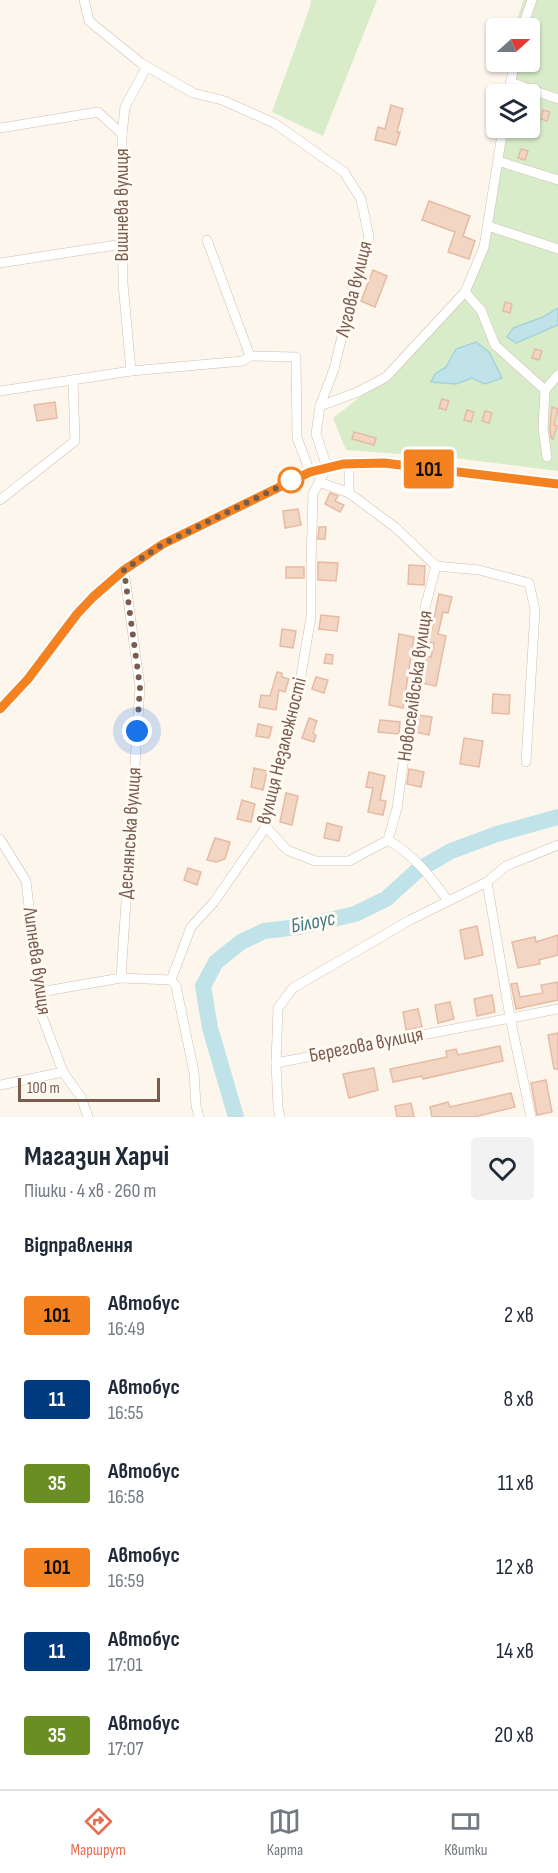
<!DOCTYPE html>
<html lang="uk">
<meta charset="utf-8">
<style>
body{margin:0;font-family:"Sofia Sans Condensed",sans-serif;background:#f2f2f3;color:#1f2937;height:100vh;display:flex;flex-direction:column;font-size:22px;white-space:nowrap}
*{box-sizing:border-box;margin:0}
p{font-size:20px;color:#747a83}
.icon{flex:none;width:33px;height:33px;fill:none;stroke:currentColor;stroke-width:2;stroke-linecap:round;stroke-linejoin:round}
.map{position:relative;height:1117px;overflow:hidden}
.sheet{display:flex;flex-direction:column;background:#fff;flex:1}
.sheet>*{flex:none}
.badge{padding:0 12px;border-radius:4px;font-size:21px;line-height:39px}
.needle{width:39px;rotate:69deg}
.fabs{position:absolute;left:486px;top:18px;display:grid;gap:12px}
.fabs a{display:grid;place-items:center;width:54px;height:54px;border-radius:6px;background:#fff;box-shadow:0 2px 4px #0004;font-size:30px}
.scale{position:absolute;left:18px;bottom:15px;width:142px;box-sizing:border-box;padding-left:6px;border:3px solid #7a5c4d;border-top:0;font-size:16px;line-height:21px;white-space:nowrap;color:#7a5c4d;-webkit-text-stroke:4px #fffaf3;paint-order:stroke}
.you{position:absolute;width:30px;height:30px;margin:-15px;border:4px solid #fff;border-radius:50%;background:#1a73e8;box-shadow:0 0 0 9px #1a73e833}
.map>.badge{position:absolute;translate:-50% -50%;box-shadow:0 0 0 3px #fff}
h2{padding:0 24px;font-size:22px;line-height:54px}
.round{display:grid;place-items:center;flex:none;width:63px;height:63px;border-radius:6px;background:#f2f2f3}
.headline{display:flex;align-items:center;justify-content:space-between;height:102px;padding:0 24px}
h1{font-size:28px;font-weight:700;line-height:45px}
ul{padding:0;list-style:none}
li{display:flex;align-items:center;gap:18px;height:84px;padding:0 24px}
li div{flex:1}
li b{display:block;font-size:22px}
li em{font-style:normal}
li .badge{min-width:66px;font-weight:700;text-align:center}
.menu{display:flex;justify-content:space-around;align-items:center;height:84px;border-top:2px solid #e0e1e3;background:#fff;font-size:16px;color:#747a83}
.menu a{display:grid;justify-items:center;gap:3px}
.menu .on{color:#e76f51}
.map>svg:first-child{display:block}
.green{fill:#d8ecc9}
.water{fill:#bfe3e8;stroke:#a5d3da;stroke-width:1.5}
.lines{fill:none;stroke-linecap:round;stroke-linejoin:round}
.river{stroke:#bfe3e8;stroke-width:16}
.building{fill:#f3d5c3;stroke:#e6bba3;stroke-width:1.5}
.minor-casing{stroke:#d1beb0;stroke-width:10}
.major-casing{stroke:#dad1cd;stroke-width:14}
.minor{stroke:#fff;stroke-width:9}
.major{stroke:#fbd9a5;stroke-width:12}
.line-casing{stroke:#fff;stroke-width:14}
.line{stroke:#f58220;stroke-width:9}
.walk{stroke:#7a5c4d;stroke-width:6;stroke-dasharray:0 10.8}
.stop-dot{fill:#fff;stroke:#f58220;stroke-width:3}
.labels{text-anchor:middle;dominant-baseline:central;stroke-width:6;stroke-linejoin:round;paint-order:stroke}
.street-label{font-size:20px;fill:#7a5c4d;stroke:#fffaf3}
.water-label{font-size:21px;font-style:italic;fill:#437c86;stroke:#fffaf3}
</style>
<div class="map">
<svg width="558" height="1117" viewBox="0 0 558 1117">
<rect width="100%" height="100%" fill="#fdf6ec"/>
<g class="green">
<polygon points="311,0 377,0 323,136 272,112 310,7"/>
<polygon points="523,0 558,0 558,471 455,458 346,450 333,418 386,377 478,271 500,128 530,128 530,94 505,94 510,62 530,62 530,28 515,28"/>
</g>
<g class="water">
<polygon points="558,308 558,325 516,343 507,337 513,328 543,317"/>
<polygon points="476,342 489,352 502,378 485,384 472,378 456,384 431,382 435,374 446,367 456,349"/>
</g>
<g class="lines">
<polyline class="river" points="236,1117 210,1028 203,986 216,962 241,942 264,931 298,927 355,914 386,899 418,870 451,851 497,834 558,817"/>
</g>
<g class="building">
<polygon points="391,105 403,109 397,132 400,132 396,145 375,140 378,127 385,129"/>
<polygon points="543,110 550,112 547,121 541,119"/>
<polygon points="521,149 528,151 525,160 518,158"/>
<polygon points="429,201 470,216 463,236 475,241 469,259 448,252 455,232 422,220"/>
<polygon points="373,270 387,276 375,307 361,301"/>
<polygon points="505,302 512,304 510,313 503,311"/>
<polygon points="535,349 542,351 539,360 532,358"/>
<polygon points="442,399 449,401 446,410 439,408"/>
<polygon points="55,402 57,418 37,421 34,405"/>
<polygon points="552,407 558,409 554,425 557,426 553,439 551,438 550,428"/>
<polygon points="467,410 474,412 471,422 464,420"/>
<polygon points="485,411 492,413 489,423 482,421"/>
<polygon points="354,432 376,438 374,445 352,439"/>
<polygon points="330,493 338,496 335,501 344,505 340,512 325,504"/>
<polygon points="298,509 301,525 285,528 283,511"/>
<polygon points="319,527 326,527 325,539 318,539"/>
<polygon points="318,562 338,563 336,581 318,580"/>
<polygon points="409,565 425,566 424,585 408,584"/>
<rect x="286" y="567" width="18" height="11"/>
<polygon points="439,594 452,597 448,613 443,612 438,634 446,636 436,686 422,683 427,656 431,657 434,643 429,642"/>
<polygon points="321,615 339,617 337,631 319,629"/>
<polygon points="282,629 296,631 293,648 280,646"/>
<polygon points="399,634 414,637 403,708 389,705"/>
<polygon points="326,654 333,655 332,664 324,663"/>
<polygon points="277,672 282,673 282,677 289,679 285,692 279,690 276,710 259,707 261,695 270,696"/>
<polygon points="316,677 328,680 324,693 312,689"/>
<polygon points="493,694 510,695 509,714 492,713"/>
<polygon points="417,715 432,717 429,735 415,732"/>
<polygon points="309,718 317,721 313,733 316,735 314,742 302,738"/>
<polygon points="380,720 400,722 399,734 378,732"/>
<polygon points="258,724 272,727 269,738 256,736"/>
<polygon points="464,738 483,741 479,767 460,764"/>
<polygon points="254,768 267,771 263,790 251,787"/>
<polygon points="409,769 424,772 421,787 407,784"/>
<polygon points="369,772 385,776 380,800 386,801 383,815 368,812 373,788 366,787"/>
<polygon points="286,793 298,796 292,825 280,822"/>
<polygon points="242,800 255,804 251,822 237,819"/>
<polygon points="327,823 342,827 339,841 324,838"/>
<polygon points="215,838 230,842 225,859 216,862 207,860"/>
<polygon points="188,868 201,872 197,885 184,880"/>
<polygon points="477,926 483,955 465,959 460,930"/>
<polygon points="558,935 558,955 539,960 540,964 518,968 512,942 535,937 536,942"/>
<polygon points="558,982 558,1000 516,1009 511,984 517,983 520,997 543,993 541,985"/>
<polygon points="492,995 495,1012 477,1016 474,999"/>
<polygon points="450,1002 454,1019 438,1023 435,1005"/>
<polygon points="418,1009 422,1027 406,1030 403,1012"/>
<polygon points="558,1033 558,1069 554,1069 548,1035"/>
<polygon points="500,1046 503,1061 423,1079 422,1076 393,1082 390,1069 447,1057 446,1051 456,1049 458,1055"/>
<polygon points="374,1068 378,1090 349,1098 343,1074"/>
<polygon points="546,1080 552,1112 537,1115 531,1083"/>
<polygon points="511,1093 515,1107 474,1117 432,1117 430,1107 448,1102 450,1107"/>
<polygon points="411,1103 414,1117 397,1117 395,1106"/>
</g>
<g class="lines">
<g class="minor-casing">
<g id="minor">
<polyline points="84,0 89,21 141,63 193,93 222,100 274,123 344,172 361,199 369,237 356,280 334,369 320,406"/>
<polyline points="522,28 532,0"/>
<polyline points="510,82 558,99"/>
<polyline points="508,94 515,62"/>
<polyline points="0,128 98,112 122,134"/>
<polyline points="498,161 558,180"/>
<polyline points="488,226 558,249"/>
<polyline points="0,263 123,244"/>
<polyline points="465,292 481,310 495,345 545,390 543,428 547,457"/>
<polyline points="250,356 296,357 297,438 310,472"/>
<polyline points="131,371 123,284 122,134 125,107 147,66"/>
<polyline points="545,390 558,375"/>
<polyline points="0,391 131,371 243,361 250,356 207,240"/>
<polyline points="349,464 349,493 396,528 436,566 479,570 529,583 535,610 526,762"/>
<polyline points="319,482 349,493"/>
<polyline points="0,500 75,441 73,380"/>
<polyline points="266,827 287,850 315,861 349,861 388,840 397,808 425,608 436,566"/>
<polyline points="0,839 26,881 42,1016 63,1072 81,1097 88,1117"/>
<path d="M388 840C414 855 431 877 448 901"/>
<polyline points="487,882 510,1017 531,1117"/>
<polyline points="121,978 171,980 191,927 214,902 266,827 296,704 311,617 311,564 313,494 327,467 316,434 320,406 358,392 386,377 465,292 484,247 503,128"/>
<polyline points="171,980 176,986 194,1072 196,1106 199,1117"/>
<polyline points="40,992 121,978 140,687 124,570"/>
<polyline points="276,1063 278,1008 293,988 410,920 487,882 506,866 558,845"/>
<polyline points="0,1085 63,1072"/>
<polyline points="280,1117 278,1107 276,1063 558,1009"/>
</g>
</g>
<g class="major-casing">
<polyline id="major" points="0,709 28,679 77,614 93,597 124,570 163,544 310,472 343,464 384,463 558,484"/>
</g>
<use href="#minor" class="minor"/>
<use href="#major" class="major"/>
</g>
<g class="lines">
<g class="line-casing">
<polyline id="line" points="0,709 28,679 77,614 93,597 124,570 163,544 310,472 343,464 384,463 558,484"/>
</g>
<use href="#line" class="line"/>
<polyline class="walk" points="137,731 140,687 124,570 163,544 297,478 291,480"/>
</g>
<circle class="stop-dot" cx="291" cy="480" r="12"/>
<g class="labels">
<g class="street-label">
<text transform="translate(122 205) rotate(-90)">Вишнева вулиця</text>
<text transform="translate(354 289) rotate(-76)">Лугова вулиця</text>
<text transform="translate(415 686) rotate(-82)">Новоселівська вулиця</text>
<text transform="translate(282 751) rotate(-76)">вулиця Незалежності</text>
<text transform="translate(130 833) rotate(-86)">Деснянська вулиця</text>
<text transform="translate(37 961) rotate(82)">Липнева вулиця</text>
<text transform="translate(366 1045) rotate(-11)">Берегова вулиця</text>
</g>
<g class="water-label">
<text transform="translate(313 922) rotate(-11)">Білоус</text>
</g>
</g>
</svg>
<div class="fabs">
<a><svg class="needle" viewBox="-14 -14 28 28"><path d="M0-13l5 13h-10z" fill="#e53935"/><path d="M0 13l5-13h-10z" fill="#747a83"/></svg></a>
<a><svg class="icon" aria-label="layers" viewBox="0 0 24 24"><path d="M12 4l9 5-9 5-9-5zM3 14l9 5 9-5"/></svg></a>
</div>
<div class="scale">100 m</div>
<div class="you" style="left:137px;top:731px"></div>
<b class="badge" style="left:429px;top:469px;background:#f58220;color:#111">101</b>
</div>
<section class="sheet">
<div class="headline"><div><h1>Магазин Харчі</h1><p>Пішки · 4 хв · 260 m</p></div><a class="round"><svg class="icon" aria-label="heart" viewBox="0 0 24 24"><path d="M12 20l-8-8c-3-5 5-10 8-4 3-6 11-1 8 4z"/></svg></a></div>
<h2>Відправлення</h2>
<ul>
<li><span class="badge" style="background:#f58220;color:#111">101</span><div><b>Автобус</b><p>16:49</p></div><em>2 хв</em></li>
<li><span class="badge" style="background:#003b80;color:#fff">11</span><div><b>Автобус</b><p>16:55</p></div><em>8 хв</em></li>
<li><span class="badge" style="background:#6b8e23;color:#fff">35</span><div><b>Автобус</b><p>16:58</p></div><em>11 хв</em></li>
<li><span class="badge" style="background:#f58220;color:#111">101</span><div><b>Автобус</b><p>16:59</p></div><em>12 хв</em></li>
<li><span class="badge" style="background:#003b80;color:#fff">11</span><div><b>Автобус</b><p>17:01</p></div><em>14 хв</em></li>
<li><span class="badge" style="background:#6b8e23;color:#fff">35</span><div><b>Автобус</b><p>17:07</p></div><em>20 хв</em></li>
</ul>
</section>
<nav class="menu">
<a class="on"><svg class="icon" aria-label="directions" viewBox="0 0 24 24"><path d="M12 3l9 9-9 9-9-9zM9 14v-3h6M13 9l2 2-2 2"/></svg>Маршрут</a>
<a><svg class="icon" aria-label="map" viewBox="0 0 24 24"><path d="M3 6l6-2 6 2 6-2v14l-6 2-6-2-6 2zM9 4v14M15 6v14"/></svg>Карта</a>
<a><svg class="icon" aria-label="tickets" viewBox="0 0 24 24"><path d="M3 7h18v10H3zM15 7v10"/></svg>Квитки</a>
</nav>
